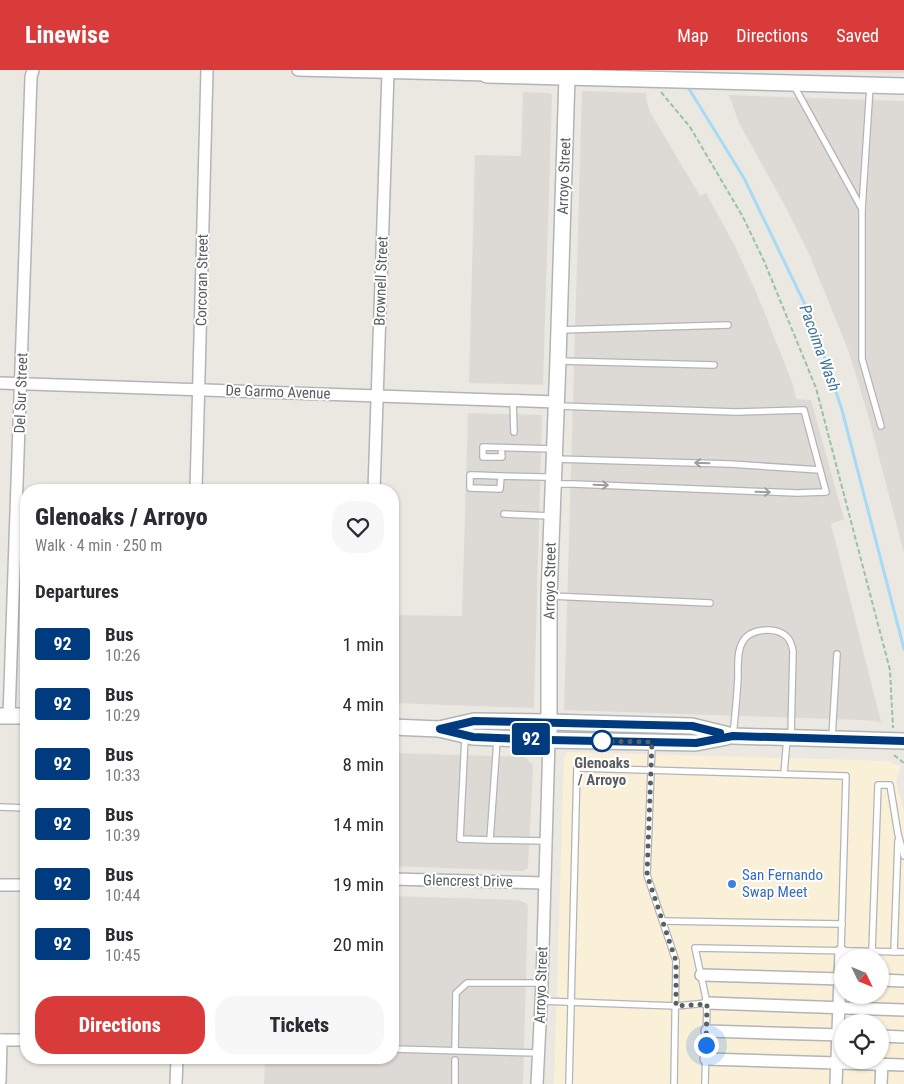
<!DOCTYPE html>
<meta charset="utf-8">
<style>
body{margin:0;font-family:"Roboto Condensed",sans-serif;background:#f7f7f7;color:#2b2b33;height:100vh;display:flex;flex-direction:column;font-size:19px;white-space:nowrap}
*{box-sizing:border-box;margin:0}
p{font-size:16px;color:#7c7c81}
.icon{flex:none;width:28px;height:28px;fill:none;stroke:currentColor;stroke-width:2;stroke-linecap:round;stroke-linejoin:round}
.map{position:relative;flex:1;overflow:hidden}
.drawer{position:absolute;left:20px;top:414px;width:379px;height:580px;display:flex;flex-direction:column;background:#fff;border-radius:20px;box-shadow:0 1px 4px #0004}
.drawer>*{flex:none}
.badge{padding:0 10px;border-radius:4px;font-size:18px;line-height:32px}
.needle{width:32px;rotate:133deg}
.buttons{position:absolute;left:834px;top:879px;display:grid;gap:10px}
.buttons a{display:grid;place-items:center;width:55px;height:55px;border-radius:50%;background:#fff;box-shadow:0 1px 4px #0004;font-size:25px}
.you{position:absolute;width:25px;height:25px;margin:-12px;border:4px solid #fff;border-radius:50%;background:#1a73e8;box-shadow:0 0 0 8px #1a73e833}
.map>.badge{position:absolute;translate:-50% -50%;box-shadow:0 0 0 2px #fff}
h2{padding:0 15px;font-size:19px;line-height:45px}
.round{display:grid;place-items:center;flex:none;width:52px;height:52px;border-radius:20px;background:#f7f7f7}
.headline{display:flex;align-items:center;justify-content:space-between;height:85px;padding:0 15px}
h1{font-size:24px;font-weight:800;line-height:38px}
.button{display:flex;gap:10px;margin-top:auto;padding:10px 15px}
.button a{flex:1;height:58px;border-radius:20px;background:#d93a3a;color:#fff;font-size:20px;font-weight:800;line-height:58px;text-align:center}
.button a+a{background:#f7f7f7;color:#2b2b33}
ul{padding:0;list-style:none}
li{display:flex;align-items:center;gap:15px;height:60px;padding:0 15px}
li div{flex:1}
li b{display:block;font-size:19px}
li em{font-style:normal}
li .badge{min-width:55px;font-weight:700;text-align:center}
header{display:flex;align-items:center;gap:30px;box-sizing:border-box;height:70px;padding:0 25px;background:#d93a3a;color:#fff}
header strong{font-size:24px}
nav{display:flex;gap:28px;margin-inline-start:auto;font-size:18px}
.map>svg:first-child{display:block}
.commercial{fill:#faf0d8;fill-rule:evenodd}
.industrial{fill:#dddad6}
.lines{fill:none;stroke-linecap:round;stroke-linejoin:round}
.stream{stroke:#a6daf7;stroke-width:3}
.lane-casing{stroke:#b2b4b8;stroke-width:8}
.street-casing{stroke:#b2b4b8;stroke-width:14}
.secondary-casing{stroke:#b1b5b8;stroke-width:18}
.path{stroke:#9ac2a2;stroke-width:2;stroke-dasharray:5 2.5;stroke-linecap:butt}
.lane{stroke:#fff;stroke-width:5.5}
.street{stroke:#fff;stroke-width:11}
.secondary{stroke:#fff;stroke-width:15}
.oneway{stroke:#9c9ea0}
.line-casing{stroke:#fff;stroke-width:11}
.line{stroke:#003b80;stroke-width:8}
.walk{stroke:#5a5e61;stroke-width:5;stroke-dasharray:0 9}
.stop-dot{fill:#fff;stroke:#003b80;stroke-width:2.5}
.shop-dot{fill:#3f7fe0;stroke:#fff;stroke-width:2}
.labels{text-anchor:middle;dominant-baseline:central;stroke-width:4;stroke-linejoin:round;paint-order:stroke}
.street-label{font-size:15px;fill:#5a5e61;stroke:#fff}
.stop-label{font-size:15px;font-weight:bold;fill:#5a5e61;stroke:#fff}
.shop-label{font-size:15px;fill:#366cbe;stroke:#fff;text-anchor:start}
.water-label{font-size:16px;font-style:italic;fill:#42769f;stroke:#fff}
</style>
<header>
<strong>Linewise</strong>
<nav><a>Map</a><a>Directions</a><a>Saved</a></nav>
</header>
<div class="map">
<svg width="904" height="1014" viewBox="0 0 904 1014">
<rect width="100%" height="100%" fill="#ebe8e1"/>
<path class="commercial" d="M568 682 892 691V694L901 695 896 711 904 741V1014H554L564 686ZM842 888H880V925H842ZM842 952H880V990H842Z"/>
<g class="industrial">
<polygon points="780,0 904,0 904,3 900,3"/>
<polygon points="582,21 646,23 647,33 650,42 669,74 700,126 706,123 734,174 757,224 777,274 793,315 796,329 811,330 844,449 831,454 881,652 862,650 564,640"/>
<polygon points="523,22 550,23 552,25 543,315 469,313 475,85 521,86"/>
<polygon points="729,25 904,31 904,483 868,345 849,282 810,186 785,136 739,53"/>
<polygon points="468,343 542,345 534,638 393,633 393,545 462,546"/>
<polygon points="392,683 524,687 528,689 530,693 532,693 533,699 528,798 523,801 393,796"/>
<polygon points="393,826 518,830 526,833 528,836 523,1014 264,1014 265,988 392,988"/>
</g>
<g class="lines">
<polyline class="stream" points="686,14 744,108 811,247 842,340 904,579"/>
<g class="lane-casing">
<g id="lane">
<polyline points="793,14 862,139 862,289 881,356"/>
<polyline points="862,139 870,16"/>
<polyline points="559,260 728,255"/>
<polyline points="559,291 714,295"/>
<polyline points="513,331 514,362"/>
<polyline points="501,378 502,387 483,387 483,377 555,379"/>
<polyline points="555,389 730,394 820,400"/>
<path d="M501 406 500 419 470 418V405C498 406 525 407 553 407"/>
<polyline points="553,414 573,414 797,423 826,422 804,340 736,342 558,336"/>
<polyline points="504,444 551,446"/>
<polyline points="550,526 710,533"/>
<path d="M733 666C735 646 737 627 738 607 738 596 737 582 742 573 749 558 776 556 787 567 791 571 792 576 793 581L791 666"/>
<polyline points="465,667 460,769 490,770 497,670"/>
<polyline points="832,667 837,584"/>
<polyline points="652,674 647,805 676,891 674,1014"/>
<polyline points="784,704 787,668"/>
<polyline points="0,737 26,738"/>
<polyline points="490,770 545,771"/>
<polyline points="663,851 842,854"/>
<polyline points="872,881 878,715 890,715 898,764 904,786"/>
<polyline points="894,882 898,771"/>
<polyline points="541,931 676,936 707,933"/>
<polyline points="393,979 538,983"/>
<polyline points="455,980 456,923 467,913 542,913"/>
<polyline points="455,1014 455,990"/>
<polyline points="569,1014 577,698 846,706 841,881"/>
<polyline points="705,1014 707,933 695,878 904,882"/>
</g>
</g>
<g class="street-casing">
<g id="street">
<polyline points="298,0 487,5 487,0"/>
<polyline points="0,313 556,332"/>
<polyline points="196,420 207,0"/>
<polyline points="374,420 388,3"/>
<polyline points="9,646 31,7 33,0"/>
<polyline points="392,809 544,813"/>
<polyline points="0,815 26,815"/>
<polyline points="701,905 842,909"/>
<polyline points="880,910 904,911"/>
<polyline points="707,933 904,940"/>
<polyline points="707,961 842,965"/>
<polyline points="880,966 904,967"/>
<polyline points="0,970 26,970"/>
<polyline points="706,989 904,995"/>
<polyline points="0,1011 1,970"/>
<polyline points="176,1014 177,988"/>
<polyline points="537,1014 542,913 549,670"/>
<polyline points="836,1014 841,881"/>
<polyline points="881,1014 882,994"/>
</g>
</g>
<g class="secondary-casing">
<g id="secondary">
<polyline points="487,5 904,16"/>
<polyline points="0,646 26,646"/>
<polyline points="392,657 439,659 473,667 549,670 696,673 727,667"/>
<polyline points="439,659 474,651 549,652 692,656 733,666 904,671"/>
<polyline points="549,670 549,526 558,290 567,7"/>
</g>
</g>
<g class="path">
<polyline points="661,22 690,57 743,147 764,191 816,318 890,600 893,658"/>
<polyline points="894,685 904,693"/>
</g>
<use href="#lane" class="lane"/>
<use href="#street" class="street"/>
<use href="#secondary" class="secondary"/>
</g>
<defs><path id="oneway-shaft" d="M-6 0H5M1.5-3L5.5 0L1.5 3" fill="none" stroke-width="1.6" stroke-linecap="round" stroke-linejoin="round" transform="scale(1.25)"/></defs>
<g class="oneway">
<use href="#oneway-shaft" transform="translate(702 393) rotate(-178)"/>
<use href="#oneway-shaft" transform="translate(601 415) rotate(2)"/>
<use href="#oneway-shaft" transform="translate(763 422) rotate(2)"/>
</g>
<g class="lines">
<g class="line-casing">
<polyline id="line" points="720,663 692,656 474,651 440,659 473,667 549,670 696,673 733,666 904,671"/>
</g>
<use href="#line" class="line"/>
<polyline class="walk" points="602,671 598,671 652,672 647,805 676,891 676,936 707,934 706,975"/>
</g>
<circle class="stop-dot" cx="602" cy="671" r="10"/>
<circle class="shop-dot" cx="732" cy="814" r="5"/>
<g class="labels">
<g class="street-label">
<text transform="translate(564 106) rotate(-88)">Arroyo Street</text>
<text transform="translate(202 210) rotate(-89)">Corcoran Street</text>
<text transform="translate(381 211) rotate(-88)">Brownell Street</text>
<text transform="translate(278 322) rotate(2)">De Garmo Avenue</text>
<text transform="translate(21 323) rotate(-88)">Del Sur Street</text>
<text transform="translate(550 511) rotate(-89)">Arroyo Street</text>
<text transform="translate(468 811) rotate(1)">Glencrest Drive</text>
<text transform="translate(541 915) rotate(-88)">Arroyo Street</text>
</g>
<g class="stop-label">
<text x="602" y="693">Glenoaks<tspan x="602" dy="17">/ Arroyo</tspan></text>
</g>
<g class="shop-label">
<text x="742" y="805">San Fernando<tspan x="742" dy="17">Swap Meet</tspan></text>
</g>
<g class="water-label">
<text transform="translate(820 278) rotate(70)">Pacoima Wash</text>
</g>
</g>
</svg>
<div class="buttons">
<a><svg class="needle" viewBox="-14 -14 28 28"><path d="M0-13l5 13h-10z" fill="#e53935"/><path d="M0 13l5-13h-10z" fill="#7c7c81"/></svg></a>
<a><svg class="icon" aria-label="locate" viewBox="0 0 24 24"><circle cx="12" cy="12" r="6"/><path d="M12 2v4M12 18v4M2 12h4M18 12h4"/></svg></a>
</div>
<div class="you" style="left:706px;top:975px"></div>
<b class="badge" style="left:531px;top:669px;background:#003b80;color:#fff">92</b>
<section class="drawer">
<div class="headline"><div><h1>Glenoaks / Arroyo</h1><p>Walk · 4 min · 250 m</p></div><a class="round"><svg class="icon" aria-label="heart" viewBox="0 0 24 24"><path d="M12 20l-8-8c-3-5 5-10 8-4 3-6 11-1 8 4z"/></svg></a></div>
<h2>Departures</h2>
<ul>
<li><span class="badge" style="background:#003b80;color:#fff">92</span><div><b>Bus</b><p>10:26</p></div><em>1 min</em></li>
<li><span class="badge" style="background:#003b80;color:#fff">92</span><div><b>Bus</b><p>10:29</p></div><em>4 min</em></li>
<li><span class="badge" style="background:#003b80;color:#fff">92</span><div><b>Bus</b><p>10:33</p></div><em>8 min</em></li>
<li><span class="badge" style="background:#003b80;color:#fff">92</span><div><b>Bus</b><p>10:39</p></div><em>14 min</em></li>
<li><span class="badge" style="background:#003b80;color:#fff">92</span><div><b>Bus</b><p>10:44</p></div><em>19 min</em></li>
<li><span class="badge" style="background:#003b80;color:#fff">92</span><div><b>Bus</b><p>10:45</p></div><em>20 min</em></li>
</ul>
<div class="button"><a>Directions</a><a>Tickets</a></div>
</section>
</div>
